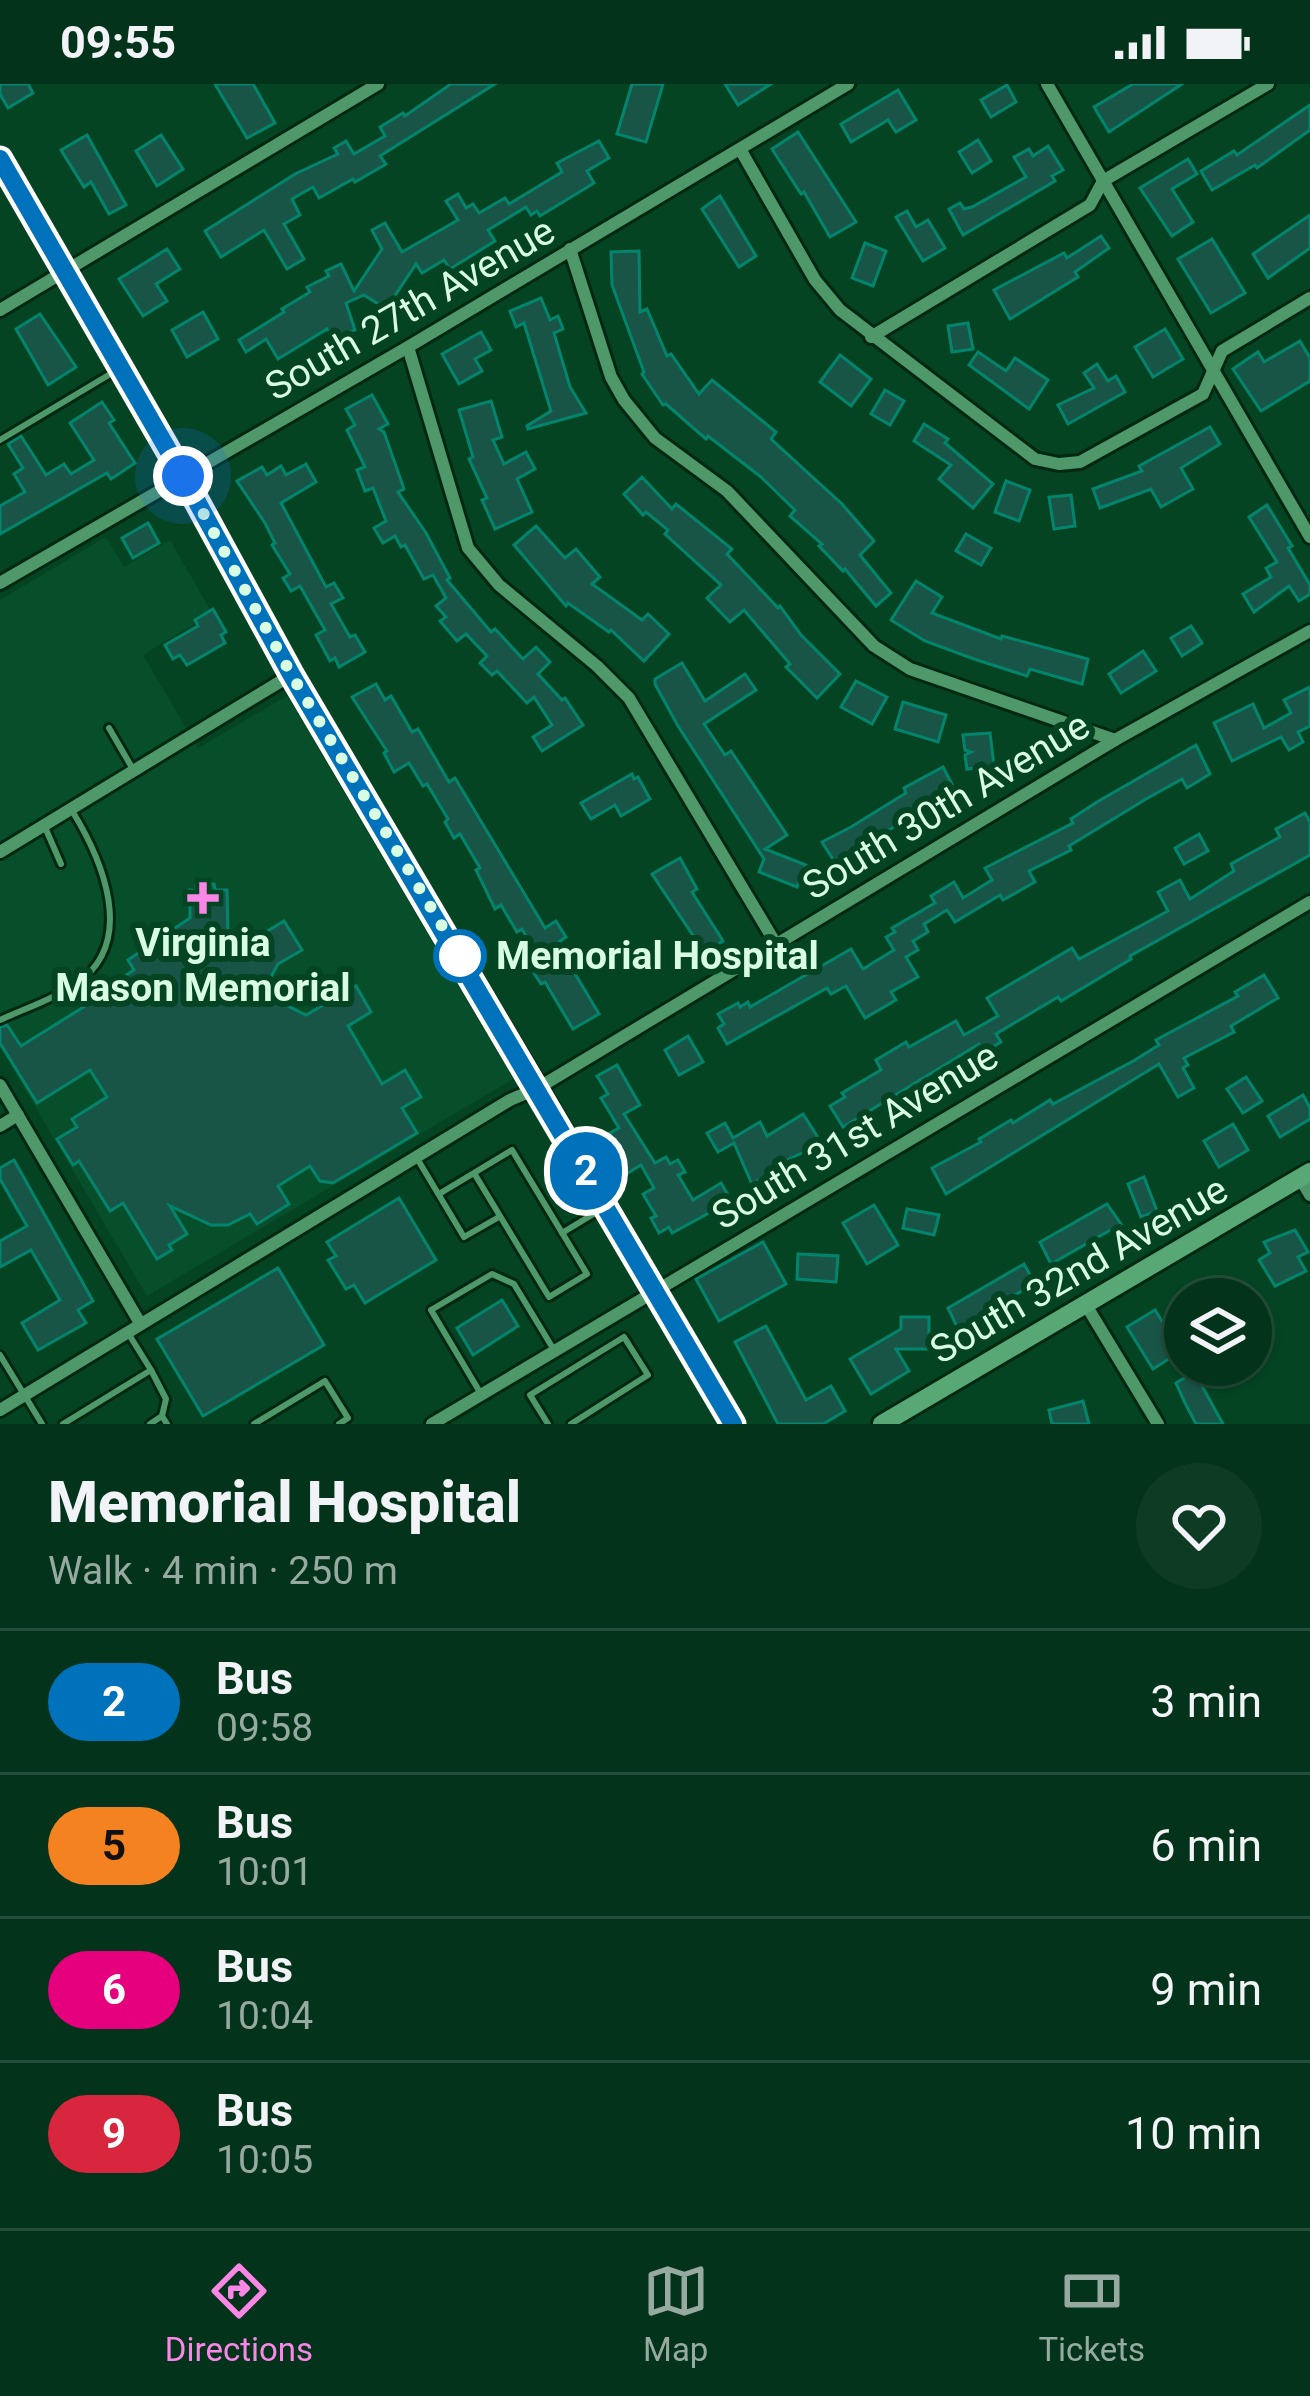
<!DOCTYPE html>
<meta charset="utf-8">
<style>
body{margin:0;font-family:Roboto,sans-serif;background:#0d3b23;color:#f1f3f6;height:100vh;display:flex;flex-direction:column;font-size:45px;white-space:nowrap}
*{box-sizing:border-box;margin:0}
p{font-size:39px;color:#97aaa2}
.icon{flex:none;width:66px;height:66px;fill:none;stroke:currentColor;stroke-width:2;stroke-linecap:round;stroke-linejoin:round}
.map{position:relative;height:1340px;overflow:hidden}
.panel{display:flex;flex-direction:column;background:#03331a;flex:1}
.panel>*{flex:none}
.badge{padding:0 24px;border-radius:39px;font-size:42px;line-height:78px}
.controls{position:absolute;left:1164px;top:1194px;display:grid;gap:24px}
.controls a{display:grid;place-items:center;width:108px;height:108px;border-radius:50%;background:#03331a;box-shadow:0 3px 9px #0004,0 0 0 3px #244e39;font-size:60px}
.you{position:absolute;width:60px;height:60px;margin:-30px;border:9px solid #fff;border-radius:50%;background:#1a73e8;box-shadow:0 0 0 18px #1a73e833}
.map>.badge{position:absolute;translate:-50% -50%;box-shadow:0 0 0 6px #fff}
.round{display:grid;place-items:center;flex:none;width:126px;height:126px;border-radius:63px;background:#0d3b23}
.headline{display:flex;align-items:center;justify-content:space-between;height:204px;padding:0 48px}
h1{font-size:57px;font-weight:800;line-height:90px}
ul{padding:0;list-style:none}
li{display:flex;align-items:center;gap:36px;height:144px;padding:0 48px;border-top:3px solid #244e39}
li div{flex:1}
li b{display:block;font-size:45px}
li em{font-style:normal}
li .badge{min-width:132px;font-weight:700;text-align:center}
.status{display:flex;justify-content:space-between;align-items:center;height:84px;padding:0 60px;background:#03331a;direction:ltr}
.status svg{height:33px;fill:currentColor}
.dock{display:flex;justify-content:space-around;align-items:center;height:168px;border-top:3px solid #244e39;background:#03331a;font-size:33px;color:#97aaa2}
.dock a{display:grid;justify-items:center;gap:6px}
.dock .on{color:#fa87e6}
.map>svg:first-child{display:block}
.built{fill:#074f2a}
.building{fill:#185547;stroke:#03856d;stroke-width:3}
.lines{fill:none;stroke-linecap:round;stroke-linejoin:round}
.lane-casing{stroke:#002811;stroke-width:12}
.street-casing{stroke:#002811;stroke-width:18}
.secondary-casing{stroke:#002811;stroke-width:24}
.lane{stroke:#4e9869;stroke-width:6}
.street{stroke:#4e9869;stroke-width:12}
.secondary{stroke:#57a875;stroke-width:18}
.line-casing{stroke:#fff;stroke-width:27}
.line{stroke:#0072bc;stroke-width:18}
.walk{stroke:#d8fde2;stroke-width:12;stroke-dasharray:0 21.6}
.poi-dot{fill:#fa87e6;stroke:#044423;stroke-width:4.5}
.stop-dot{fill:#fff;stroke:#0072bc;stroke-width:6}
.labels{text-anchor:middle;dominant-baseline:central;stroke-width:12;stroke-linejoin:round;paint-order:stroke}
.street-label{font-size:39px;fill:#d8fde2;stroke:#044423}
.poi-label{font-size:39px;font-weight:bold;fill:#d8fde2;stroke:#044423}
.stop-label{font-size:39px;font-weight:bold;fill:#d8fde2;stroke:#044423;text-anchor:start}
</style>
<div class="status"><b>09:55</b><svg viewBox="0 0 49 12"><path d="M0 12V9h3v3zM5 12V6h3v6zM10 12V3h3v9zM15 12V0h3v12zM26 1h20v11H26zM47 4h2v5h-2z"/></svg></div>
<div class="map">
<svg width="1310" height="1340" viewBox="0 0 1310 1340">
<rect width="100%" height="100%" fill="#044423"/>
<polygon class="built" points="106,453 124,483 170,456 212,529 143,571 198,664 287,612 513,995 147,1212 0,963 0,516"/>
<g class="building">
<polygon points="0,0 28,0 33,9 8,24 0,10"/>
<polygon points="215,0 253,0 275,39 247,54"/>
<polygon points="451,0 495,0 380,72 386,80 355,98 353,95 319,114 313,103 292,115 300,131 284,140 304,175 287,185 264,146 221,173 205,147 295,90 338,70 334,64 346,57 354,70 385,52 380,43 403,29 405,32"/>
<polygon points="632,0 663,0 646,58 617,50"/>
<polygon points="725,0 771,0 738,21"/>
<polygon points="1133,0 1182,0 1109,48 1094,23"/>
<polygon points="1007,1 1016,18 991,33 981,16"/>
<polygon points="898,6 916,36 896,48 888,36 851,58 841,40"/>
<polygon points="1310,21 1310,46 1257,84 1255,81 1212,106 1201,87 1234,67 1237,71"/>
<polygon points="798,48 856,138 830,153 804,108 801,110 772,65"/>
<polygon points="87,51 126,121 109,130 91,98 84,103 61,66"/>
<polygon points="161,51 183,85 157,102 136,67"/>
<polygon points="978,56 991,77 972,89 959,68"/>
<polygon points="599,57 609,74 587,87 594,99 540,132 537,127 531,131 526,123 488,146 495,157 450,185 444,176 422,189 416,180 386,225 364,211 346,219 355,246 332,256 327,245 278,275 266,255 246,268 239,256 284,228 282,225 310,208 307,203 329,192 326,187 341,180 354,207 382,165 372,146 385,139 402,168 458,136 446,117 458,110 466,124 473,120 479,129 505,114 509,120 562,88 557,79"/>
<polygon points="1048,62 1063,86 1052,92 1055,97 963,151 949,125 960,119 964,125 972,123 1026,93 1014,73 1029,65 1033,72"/>
<polygon points="1188,75 1197,90 1172,105 1193,138 1172,152 1140,104"/>
<polygon points="720,112 756,172 739,183 702,125"/>
<polygon points="907,127 916,143 928,136 945,164 923,177 896,133"/>
<polygon points="1310,131 1310,164 1268,194 1253,170"/>
<polygon points="1101,152 1109,164 1075,188 1078,193 1010,235 994,206 1064,169 1067,174"/>
<polygon points="1212,155 1245,209 1211,229 1178,175"/>
<polygon points="865,159 886,167 873,202 852,194"/>
<polygon points="167,165 180,185 156,200 167,217 143,232 119,195"/>
<polygon points="639,167 640,228 647,225 667,272 671,270 699,310 712,296 776,348 771,355 842,420 874,457 860,471 891,509 876,522 845,485 843,487 819,462 822,460 790,432 795,426 761,393 708,352 706,355 666,320 663,321 642,290 644,288 612,201 611,168"/>
<polygon points="541,214 550,236 558,232 563,245 554,249 570,303 586,329 528,345 527,342 551,327 524,239 516,243 510,227"/>
<polygon points="203,228 218,255 187,273 172,246"/>
<polygon points="40,230 76,283 48,301 16,245"/>
<polygon points="968,239 973,265 952,268 948,242"/>
<polygon points="1165,245 1183,275 1153,293 1135,263"/>
<polygon points="481,248 491,266 475,275 482,287 459,300 442,270"/>
<polygon points="1300,257 1310,274 1310,297 1261,327 1233,285 1258,268 1264,278"/>
<polygon points="978,268 1006,287 1015,274 1048,296 1029,325 969,281"/>
<polygon points="840,271 871,295 851,322 820,298"/>
<polygon points="1097,280 1108,297 1116,292 1125,308 1068,340 1058,321 1094,304 1084,289"/>
<polygon points="885,306 904,317 890,341 871,330"/>
<polygon points="372,311 388,340 379,345 384,348 404,405 398,408 426,449 450,494 447,496 491,548 495,545 523,575 536,563 550,578 538,590 562,616 565,614 583,641 542,667 533,653 552,641 534,613 527,619 497,587 492,591 480,579 487,572 466,550 457,557 440,537 446,533 436,522 446,514 433,491 424,495 405,461 401,463 395,452 383,459 374,444 386,437 373,404 365,407 357,386 365,383 347,346 355,341 346,325"/>
<polygon points="491,317 502,353 493,356 504,380 526,368 535,385 517,395 532,428 495,445 482,416 487,414 469,375 473,373 459,326"/>
<polygon points="102,318 114,336 109,339 135,379 111,395 107,389 0,450 0,422 25,408 14,390 23,384 8,360 21,352 46,391 64,380 71,390 94,376 70,339"/>
<polygon points="924,340 948,355 945,359 993,400 973,424 939,395 951,381 914,357"/>
<polygon points="1210,343 1220,360 1181,384 1193,405 1161,423 1151,405 1100,424 1093,405 1142,387 1139,382"/>
<polygon points="306,380 316,398 281,419 326,503 334,499 343,514 331,520 350,553 355,551 365,568 339,583 335,574 330,577 316,551 325,546 300,502 291,507 283,494 290,490 272,461 275,459 265,439 237,397 262,383 267,391 281,382 286,391"/>
<polygon points="642,393 672,425 676,420 732,465 727,470 778,524 780,522 801,551 840,590 817,614 786,583 790,580 744,526 730,538 707,514 721,501 665,450 668,446 646,428 643,431 624,410"/>
<polygon points="1006,397 1030,406 1019,437 995,428"/>
<polygon points="1071,411 1075,442 1054,445 1049,413"/>
<polygon points="1267,421 1292,462 1288,464 1310,501 1310,510 1299,517 1289,502 1254,528 1243,510 1271,493 1266,484 1277,478 1249,433"/>
<polygon points="148,439 159,459 133,474 122,454"/>
<polygon points="536,442 565,474 576,465 600,493 592,500 642,536 648,530 669,550 644,577 611,546 609,548 568,519 566,522 514,461"/>
<polygon points="966,450 991,464 981,481 956,467"/>
<polygon points="916,497 942,513 932,529 1001,555 1002,552 1088,575 1082,600 1030,585 1027,592 974,575 925,557 891,536"/>
<polygon points="213,525 226,548 221,551 225,559 187,581 180,571 173,575 165,561 198,542 195,536"/>
<polygon points="1191,542 1202,559 1182,572 1171,554"/>
<polygon points="1143,567 1156,587 1121,609 1109,590"/>
<polygon points="682,579 705,617 745,590 756,606 704,640 725,671 731,667 787,751 765,765 806,781 797,803 759,788 764,775 678,642 655,600 655,595"/>
<polygon points="856,597 887,613 872,640 841,623"/>
<polygon points="376,600 385,616 391,612 412,648 418,645 449,698 455,694 545,844 556,837 566,853 560,857 574,881 571,883 599,930 573,945 545,898 541,900 532,886 542,880 522,845 517,848 501,821 495,825 476,786 480,784 460,750 454,754 445,738 448,735 427,700 423,702 409,679 394,688 384,669 387,667 352,613"/>
<polygon points="1310,603 1310,642 1298,648 1303,658 1289,666 1281,653 1232,677 1214,639 1253,620 1264,644 1291,629 1284,616"/>
<polygon points="903,618 946,631 938,658 895,645"/>
<polygon points="990,649 994,682 967,685 965,671 971,668 965,666 963,651"/>
<polygon points="1196,661 1210,690 1187,704 1182,695 1146,715 1069,762 1071,766 1029,787 1035,798 1003,816 1000,811 955,838 947,826 924,840 928,848 913,857 918,866 906,873 918,893 891,908 896,916 865,934 846,902 831,910 827,904 727,960 718,944 724,940 718,930 738,919 740,923 748,918 750,923 851,865 863,885 894,866 886,853 895,848 892,844 935,819 931,812 954,798 963,814 992,796 985,784 1073,739 1071,735 1097,718"/>
<polygon points="943,683 956,708 834,777 822,758 851,743 906,709 904,704"/>
<polygon points="632,690 634,695 638,693 650,715 621,732 615,721 591,735 581,719"/>
<polygon points="1305,729 1310,738 1310,771 1130,872 1131,875 1061,917 1058,913 996,950 1001,958 984,968 979,960 843,1043 830,1022 845,1013 842,1009 881,986 876,976 906,958 909,963 956,937 964,951 998,932 987,914 1072,864 1079,875 1168,827 1158,808 1180,796 1190,815 1234,787 1231,780 1280,753 1276,745"/>
<polygon points="1199,750 1208,767 1184,780 1175,764"/>
<polygon points="680,774 697,805 692,808 723,857 694,875 684,859 694,853 652,790"/>
<polygon points="214,800 215,806 227,806 228,853 259,852 284,837 302,866 278,880 262,909 306,931 356,902 371,928 348,942 382,1000 405,986 421,1013 402,1024 417,1049 333,1099 320,1097 310,1082 278,1102 289,1120 257,1140 250,1130 228,1141 211,1141 170,1122 187,1150 169,1161 172,1166 157,1175 123,1119 110,1127 79,1077 73,1081 57,1055 77,1043 72,1035 107,1013 90,986 37,1019 0,959 0,943 7,941 21,962 90,919 84,911 102,900 105,905 134,886 128,876 190,834 190,806 196,807 196,801"/>
<polygon points="1264,891 1278,914 1231,942 1234,948 1184,974 1188,981 1183,984 1194,1004 1178,1013 1159,980 946,1110 932,1084 981,1058 979,1055 1011,1036 1013,1039 1050,1016 1053,1020 1135,976 1159,961 1156,956 1238,912 1235,908"/>
<polygon points="688,952 703,978 679,991 665,966"/>
<polygon points="617,981 640,1021 624,1030 655,1079 666,1073 670,1080 678,1076 685,1088 678,1091 693,1116 721,1099 734,1121 714,1133 711,1128 672,1149 669,1143 659,1149 651,1134 656,1132 643,1110 654,1104 641,1081 626,1090 617,1076 623,1072 610,1049 619,1044 601,1014 608,1010 597,992"/>
<polygon points="1246,993 1262,1017 1243,1029 1227,1005"/>
<polygon points="1303,1011 1310,1024 1310,1035 1280,1053 1268,1032"/>
<polygon points="803,1030 819,1055 810,1061 812,1064 769,1085 771,1089 752,1100 734,1059 718,1068 707,1049 725,1039 733,1054 760,1038 767,1052"/>
<polygon points="1233,1040 1248,1066 1219,1083 1204,1057"/>
<polygon points="14,1076 93,1217 78,1226 86,1239 38,1266 22,1239 60,1216 31,1166 0,1183 0,1157 27,1142 0,1095 0,1084"/>
<polygon points="1144,1093 1157,1127 1141,1133 1128,1100"/>
<polygon points="399,1114 436,1176 365,1219 354,1201 346,1205 328,1176 336,1172 327,1158"/>
<polygon points="1107,1120 1121,1140 1051,1180 1040,1158"/>
<polygon points="874,1121 898,1161 867,1180 843,1139"/>
<polygon points="907,1125 939,1131 934,1151 903,1144"/>
<polygon points="1295,1146 1308,1168 1298,1173 1306,1187 1275,1202 1259,1176 1270,1169 1264,1158"/>
<polygon points="763,1158 786,1200 719,1237 696,1195"/>
<polygon points="798,1170 838,1172 836,1198 797,1195"/>
<polygon points="1024,1180 1035,1200 1000,1219 1003,1224 959,1247 948,1224"/>
<polygon points="278,1184 324,1261 203,1332 157,1255"/>
<polygon points="502,1216 518,1242 473,1271 457,1244"/>
<polygon points="1155,1226 1181,1267 1153,1285 1127,1243"/>
<polygon points="901,1233 929,1233 929,1265 896,1265 909,1287 871,1310 850,1275 901,1245"/>
<polygon points="766,1242 806,1316 831,1302 845,1327 823,1340 778,1340 735,1258"/>
<polygon points="1196,1287 1202,1302 1223,1340 1196,1340 1185,1319 1176,1299"/>
<polygon points="1083,1317 1089,1340 1052,1340 1049,1326"/>
</g>
<g class="lines">
<g class="lane-casing">
<g id="lane">
<polyline points="0,356 117,286"/>
<polyline points="109,644 134,687"/>
<polyline points="44,741 61,780"/>
<path d="M0 936C24 925 54 915 76 900 138 858 102 775 71 725"/>
<polyline points="418,1076 464,1153 499,1133"/>
<polyline points="439,1110 512,1066 587,1190 549,1213 474,1089"/>
<polyline points="562,1149 605,1123"/>
<polyline points="0,1271 42,1340"/>
<polyline points="151,1286 166,1315 162,1332"/>
<polyline points="481,1310 431,1226 492,1190 514,1200 554,1266"/>
<polyline points="63,1340 151,1286 128,1249"/>
<polyline points="150,1340 162,1332 167,1340"/>
<polyline points="254,1340 325,1297 348,1334 339,1340"/>
<polyline points="548,1340 530,1311 624,1253 648,1291 571,1340"/>
</g>
</g>
<g class="street-casing">
<g id="street">
<polyline points="1047,0 1310,453"/>
<polyline points="740,65 815,196 840,226 1035,375 1059,380 1080,378 1203,310 1222,267 1310,214"/>
<polyline points="570,165 611,293 624,316 655,354 727,407 874,562 910,585 1115,656"/>
<polyline points="0,226 378,0"/>
<polyline points="871,253 1090,121 1103,97 1268,0"/>
<polyline points="408,263 468,464 499,501 597,582 629,614 776,860"/>
<polyline points="0,499 408,263 848,0"/>
<polyline points="0,768 291,591"/>
<polyline points="0,1001 140,1239"/>
<polyline points="0,1042 18,1031"/>
<polyline points="1300,1094 1310,1111"/>
<polyline points="1086,1221 1158,1340"/>
<polyline points="0,1326 510,1016 538,1004 1115,656 1310,547"/>
<polyline points="432,1340 1310,818"/>
</g>
</g>
<g class="secondary-casing">
<g id="secondary">
<polyline points="0,75 183,392 291,591 538,1004 733,1340"/>
<polyline points="882,1340 1310,1088"/>
</g>
</g>
<use href="#lane" class="lane"/>
<use href="#street" class="street"/>
<use href="#secondary" class="secondary"/>
</g>
<g class="lines">
<g class="line-casing">
<polyline id="line" points="0,75 183,392 291,590 733,1340"/>
</g>
<use href="#line" class="line"/>
<polyline class="walk" points="183,392 291,590 469,887 460,872"/>
</g>
<path class="poi-dot" d="M197 796h12v12h12v12h-12v12h-12v-12h-12v-12h12z"/>
<circle class="stop-dot" cx="460" cy="872" r="24"/>
<g class="labels">
<g class="street-label">
<text transform="translate(410 225) rotate(-30)">South 27th Avenue</text>
<text transform="translate(946 722) rotate(-31)">South 30th Avenue</text>
<text transform="translate(855 1052) rotate(-31)">South 31st Avenue</text>
<text transform="translate(1079 1186) rotate(-30)">South 32nd Avenue</text>
</g>
<g class="poi-label">
<text x="203" y="859">Virginia<tspan x="203" dy="45">Mason Memorial</tspan></text>
</g>
<g class="stop-label">
<text x="496" y="872">Memorial Hospital</text>
</g>
</g>
</svg>
<div class="controls">
<a><svg class="icon" aria-label="layers" viewBox="0 0 24 24"><path d="M12 4l9 5-9 5-9-5zM3 14l9 5 9-5"/></svg></a>
</div>
<div class="you" style="left:183px;top:392px"></div>
<b class="badge" style="left:586px;top:1087px;background:#0072bc;color:#fff">2</b>
</div>
<section class="panel">
<div class="headline"><div><h1>Memorial Hospital</h1><p>Walk · 4 min · 250 m</p></div><a class="round"><svg class="icon" aria-label="heart" viewBox="0 0 24 24"><path d="M12 20l-8-8c-3-5 5-10 8-4 3-6 11-1 8 4z"/></svg></a></div>
<ul>
<li><span class="badge" style="background:#0072bc;color:#fff">2</span><div><b>Bus</b><p>09:58</p></div><em>3 min</em></li>
<li><span class="badge" style="background:#f58220;color:#111">5</span><div><b>Bus</b><p>10:01</p></div><em>6 min</em></li>
<li><span class="badge" style="background:#e6007e;color:#fff">6</span><div><b>Bus</b><p>10:04</p></div><em>9 min</em></li>
<li><span class="badge" style="background:#d7263d;color:#fff">9</span><div><b>Bus</b><p>10:05</p></div><em>10 min</em></li>
</ul>
</section>
<nav class="dock">
<a class="on"><svg class="icon" aria-label="directions" viewBox="0 0 24 24"><path d="M12 3l9 9-9 9-9-9zM9 14v-3h6M13 9l2 2-2 2"/></svg>Directions</a>
<a><svg class="icon" aria-label="map" viewBox="0 0 24 24"><path d="M3 6l6-2 6 2 6-2v14l-6 2-6-2-6 2zM9 4v14M15 6v14"/></svg>Map</a>
<a><svg class="icon" aria-label="tickets" viewBox="0 0 24 24"><path d="M3 7h18v10H3zM15 7v10"/></svg>Tickets</a>
</nav>
